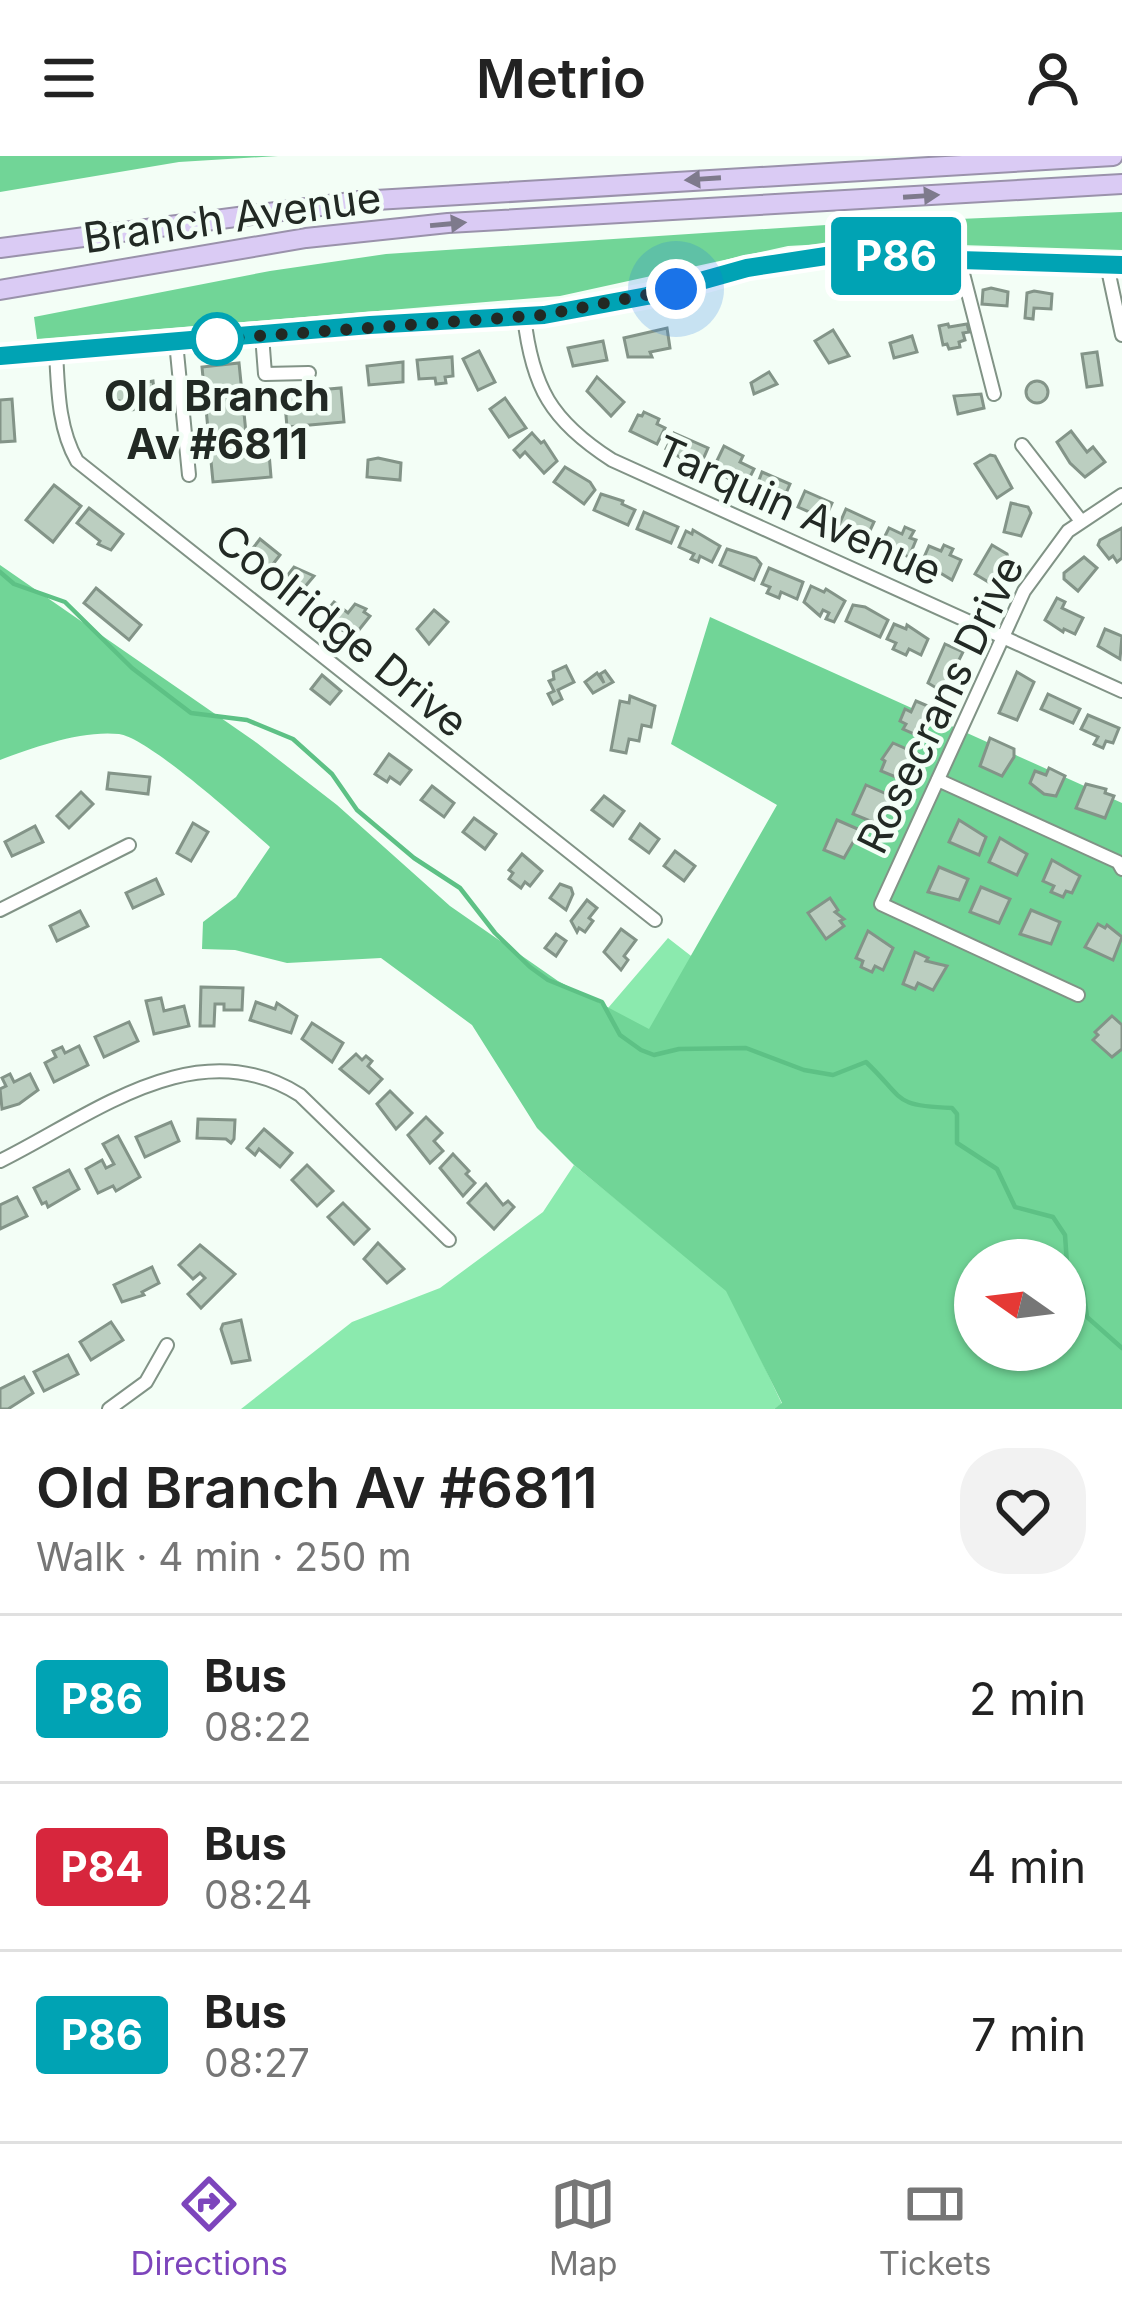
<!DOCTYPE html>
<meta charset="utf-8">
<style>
body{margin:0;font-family:Inter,sans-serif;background:#f2f2f2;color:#222;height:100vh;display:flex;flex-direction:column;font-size:45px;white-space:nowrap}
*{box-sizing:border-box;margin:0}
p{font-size:39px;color:#767676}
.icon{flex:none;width:66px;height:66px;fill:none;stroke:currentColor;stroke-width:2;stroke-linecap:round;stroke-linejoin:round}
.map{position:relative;height:1253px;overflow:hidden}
.details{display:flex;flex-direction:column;background:#fff;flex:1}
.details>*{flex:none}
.badge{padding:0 24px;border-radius:9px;font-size:42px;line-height:78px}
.needle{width:78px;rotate:284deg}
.buttons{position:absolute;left:954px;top:1083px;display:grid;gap:24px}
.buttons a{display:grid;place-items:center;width:132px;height:132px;border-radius:50%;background:#fff;box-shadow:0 3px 9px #0004;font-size:60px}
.you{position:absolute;width:60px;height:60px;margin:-30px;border:9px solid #fff;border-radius:50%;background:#1a73e8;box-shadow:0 0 0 18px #1a73e833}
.map>.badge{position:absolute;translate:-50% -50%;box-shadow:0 0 0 6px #fff}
.round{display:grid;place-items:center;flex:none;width:126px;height:126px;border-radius:48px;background:#f2f2f2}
.headline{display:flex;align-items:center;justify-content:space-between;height:204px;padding:0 36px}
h1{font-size:57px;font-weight:600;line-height:90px}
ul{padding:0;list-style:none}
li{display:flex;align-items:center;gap:36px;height:168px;padding:0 36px;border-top:3px solid #e0e0e0}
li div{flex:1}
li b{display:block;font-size:45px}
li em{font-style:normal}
li .badge{min-width:132px;font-weight:700;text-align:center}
header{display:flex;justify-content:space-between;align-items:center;height:156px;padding:0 36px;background:#fff;font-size:54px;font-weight:600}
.tabs{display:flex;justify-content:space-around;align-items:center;height:168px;border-top:3px solid #e0e0e0;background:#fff;font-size:33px;color:#767676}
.tabs a{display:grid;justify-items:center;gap:6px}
.tabs .on{color:#7d45bc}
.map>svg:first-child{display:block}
.green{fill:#8beaae}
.forest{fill:#71d597;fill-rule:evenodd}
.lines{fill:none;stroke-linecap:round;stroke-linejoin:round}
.stream{stroke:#5dc185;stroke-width:4.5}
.building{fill:#bbcec0;stroke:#839488;stroke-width:3}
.minor-casing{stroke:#819386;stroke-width:16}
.major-casing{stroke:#9a92ab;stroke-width:21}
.highway-casing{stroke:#9a92ab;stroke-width:22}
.minor{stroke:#fff;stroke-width:12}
.major{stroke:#e9e0f8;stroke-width:16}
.highway{stroke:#dacbf4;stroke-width:18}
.oneway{fill:#7e7a8c}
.line-casing{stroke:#fff;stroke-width:27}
.line{stroke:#00a3b4;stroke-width:18}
.walk{stroke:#222924;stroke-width:12;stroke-dasharray:0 21.6}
.stop-dot{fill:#fff;stroke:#00a3b4;stroke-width:6}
.labels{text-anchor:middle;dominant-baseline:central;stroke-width:9;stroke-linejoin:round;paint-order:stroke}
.street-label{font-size:42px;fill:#222924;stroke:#f3fef6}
.stop-label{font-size:42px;font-weight:bold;fill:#222924;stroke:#f3fef6}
</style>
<header><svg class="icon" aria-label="menu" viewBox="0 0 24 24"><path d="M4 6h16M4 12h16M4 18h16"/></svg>Metrio<svg class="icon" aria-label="person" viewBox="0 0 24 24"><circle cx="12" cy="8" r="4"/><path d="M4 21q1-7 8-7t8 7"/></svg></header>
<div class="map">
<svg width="1122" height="1253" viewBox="0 0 1122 1253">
<rect width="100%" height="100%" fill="#f3fef6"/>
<polygon class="green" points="668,782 695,803 975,1104 975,1194 1065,1194 1122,1253 736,1151 782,1248 774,1253 241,1253 352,1166 440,1132 543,1056 574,1009 684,1099 531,942"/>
<g class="forest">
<polygon points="0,0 278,0 179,6 0,36"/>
<polygon points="1122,56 1122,94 859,86 788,90 560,140 37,183 34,161 270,115 386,98 841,68"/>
<path d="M0 409 257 587 337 649 450 750 558 825 649 873 777 649 671 588 710 461 1122 647V1253H774L782 1247 726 1135 574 1009 537 972 472 869 381 802 287 807 235 794 202 793 203 766 236 741 270 691C244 668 149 582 119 578 82 574 34 591 0 604ZM975 1104H1065V1194H975Z"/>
</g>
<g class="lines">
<path class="stream" d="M0 416 14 428 65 446 132 512 191 557 247 564 293 583 332 618 357 654 414 702 460 732 495 777 530 811 548 824 602 846 620 879 641 894 654 899 679 893 746 892 804 914 833 919 866 906C905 943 892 950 952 952L957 958V987L997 1013 1015 1051 1053 1061 1065 1079 1067 1108 1083 1131 1087 1161 1122 1192"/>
</g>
<g class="building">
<polygon points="991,132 1008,136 1007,150 982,148 983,134"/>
<polygon points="1034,135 1052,138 1051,153 1034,152 1033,163 1025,162 1027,137"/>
<polygon points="948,168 949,171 967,168 969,176 963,177 965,184 959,186 960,191 949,193 947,188 943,189 939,170"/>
<polygon points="667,172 670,192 650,196 652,201 628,201 624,182"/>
<polygon points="833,174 849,200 829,207 815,185"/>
<polygon points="912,180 917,196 894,202 890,187"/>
<polygon points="603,185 607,204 573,210 568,192"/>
<polygon points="479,195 495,226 478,234 463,203"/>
<polygon points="1097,196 1102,229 1087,231 1082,198"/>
<polygon points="452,201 453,220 445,221 446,227 436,228 435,222 419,223 417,204"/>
<polygon points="403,206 403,226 369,229 367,210"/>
<polygon points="239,207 247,287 268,285 271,321 213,326 202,211"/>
<polygon points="769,216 777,228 754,238 751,227"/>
<polygon points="597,221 624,246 611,260 587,235"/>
<circle cx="1037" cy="236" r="11"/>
<polygon points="153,225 155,243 140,244 140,253 120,255 119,245 111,246 110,233"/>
<polygon points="341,232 344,266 287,271 284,237"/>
<polygon points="981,238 984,252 958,258 954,240"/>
<polygon points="505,242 526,272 509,281 490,253"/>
<polygon points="12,243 15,285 0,286 0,244"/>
<polygon points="644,256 659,263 657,268 665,272 657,288 630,275 638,259 642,260"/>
<polygon points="1071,275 1087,296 1093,291 1105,306 1085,321 1070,307 1057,286"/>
<polygon points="532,277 541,287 544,285 557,305 544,317 525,296 520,301 514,294"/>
<polygon points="674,277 708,292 701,308 689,303 688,306 666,293"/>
<polygon points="724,290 743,300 740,306 754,313 746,329 735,323 734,326 713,313"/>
<polygon points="990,299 995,300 1012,332 997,342 975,308"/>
<polygon points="378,302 401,307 400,324 367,321 368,304"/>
<polygon points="565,311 590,326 595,334 584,348 554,326"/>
<polygon points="762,316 790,328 783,344 756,332"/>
<polygon points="54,329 81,350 53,386 26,364"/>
<polygon points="805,335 832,347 825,363 798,351"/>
<polygon points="601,338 623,345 622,348 635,354 628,369 594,354"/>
<polygon points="1011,347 1028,351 1031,357 1021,380 1004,376"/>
<polygon points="89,352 123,378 111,394 98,388 100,385 77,367"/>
<polygon points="846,353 874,366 867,381 861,383 839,369"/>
<polygon points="644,356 678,371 671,387 637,373"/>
<polygon points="905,371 914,375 910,382 916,384 909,401 881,388 889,372 902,378"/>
<polygon points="1122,372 1122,402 1117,406 1113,400 1109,403 1098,389 1100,384"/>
<polygon points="693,374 720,390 712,406 700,400 698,406 691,403 694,398 679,391 686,375 692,378"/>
<polygon points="260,383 280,399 270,412 250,396"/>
<polygon points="944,389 953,393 950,399 961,404 952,424 922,406 929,390 941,395"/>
<polygon points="992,389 1007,398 1008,403 990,427 975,418"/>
<polygon points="727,393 756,402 761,408 754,424 720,409"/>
<polygon points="1084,401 1097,412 1078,435 1064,423 1064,417"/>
<polygon points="294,411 314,420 298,439 284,424"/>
<polygon points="769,412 803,426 797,443 781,436 779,442 767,437 770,431 762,428"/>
<polygon points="811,430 824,436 826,433 845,445 834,466 826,463 829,457 823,454 820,460 804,446"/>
<polygon points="96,432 141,469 129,484 84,447"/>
<polygon points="1057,442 1065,446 1062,452 1083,462 1075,478 1064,473 1063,476 1045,464"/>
<polygon points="334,446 348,457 355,448 366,453 364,456 370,460 354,480 342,474 325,457"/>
<polygon points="853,449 865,451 888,464 880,481 846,465"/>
<polygon points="434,454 448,466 429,488 417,473"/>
<polygon points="894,468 906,473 907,469 928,483 921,499 909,493 906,499 893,493 896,487 887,483"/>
<polygon points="1105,473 1122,480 1120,503 1098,490"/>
<polygon points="945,488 963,496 943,536 928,527"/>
<polygon points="566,510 574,526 558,534 562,543 553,548 548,538 554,535 549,525 554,523 553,516"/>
<polygon points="605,515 613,526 593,537 585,526 597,517 604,527 600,518"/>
<polygon points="1017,516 1034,526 1017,564 999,557"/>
<polygon points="322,519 341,535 330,548 311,533"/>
<polygon points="1048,538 1080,553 1073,567 1041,553"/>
<polygon points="630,540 655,550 651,571 642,569 639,585 629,583 626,597 611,594 620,545 629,547"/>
<polygon points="916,545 937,554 921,581 903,573 906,568 900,565 905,553 911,556"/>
<polygon points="1088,559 1119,572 1113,587 1106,585 1103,592 1094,588 1098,581 1081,573"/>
<polygon points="990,582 1014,593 1014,601 1002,620 980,610"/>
<polygon points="893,587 918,598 903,624 881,615 885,605 882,603"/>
<polygon points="389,598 411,614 400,628 390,621 387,626 375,618"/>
<polygon points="1049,612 1065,620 1056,640 1044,638 1030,627 1035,615 1046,619"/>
<polygon points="109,617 150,621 148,638 107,633"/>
<polygon points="1086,628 1106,633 1105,637 1114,640 1105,662 1076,652"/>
<polygon points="866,629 891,640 881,656 882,662 878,661 875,667 853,658"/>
<polygon points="432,630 454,647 444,661 421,644"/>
<polygon points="81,636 93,648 69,672 57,660"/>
<polygon points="604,640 624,655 613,670 592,654"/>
<polygon points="474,662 496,678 485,693 463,676"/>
<polygon points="837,664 860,674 844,702 824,694"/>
<polygon points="959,664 986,681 979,699 949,686"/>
<polygon points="193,667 208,676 191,705 177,697"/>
<polygon points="640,668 659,683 649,697 630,683"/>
<polygon points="35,670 43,686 12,700 5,686"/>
<polygon points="1000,682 1027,698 1017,719 989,706"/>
<polygon points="675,695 695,710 684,725 664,710"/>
<polygon points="522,698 542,715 530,730 525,726 521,732 509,723 513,717 509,714"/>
<polygon points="1052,704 1080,720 1072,737 1066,735 1063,741 1051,736 1054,730 1043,725"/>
<polygon points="939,711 968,723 959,744 928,736"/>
<polygon points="156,723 163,738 133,752 126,737"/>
<polygon points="560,728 571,732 573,738 566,754 550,742"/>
<polygon points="981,731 1010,743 999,767 970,756"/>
<polygon points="830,742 838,754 835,756 844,763 840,765 844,770 826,783 808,757"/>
<polygon points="587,744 597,752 589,762 593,765 585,776 579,772 577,776 571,765"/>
<polygon points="1031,754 1060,766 1051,788 1020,778"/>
<polygon points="80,755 88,770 57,785 50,770"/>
<polygon points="1098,768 1105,772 1107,769 1122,781 1113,804 1085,791"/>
<polygon points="621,773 636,784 624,800 628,804 621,814 604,796"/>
<polygon points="868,775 893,792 883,814 875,810 872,816 861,811 863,805 856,802"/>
<polygon points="556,778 566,785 556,800 545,792"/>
<polygon points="915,796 928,802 926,805 947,810 933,834 918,827 915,833 903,828"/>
<polygon points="201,831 243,832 242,854 224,854 224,848 215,848 214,870 200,870"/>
<polygon points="161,842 164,855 184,850 189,870 154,878 146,845"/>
<polygon points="256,846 275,853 277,847 297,860 291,877 250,864"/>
<polygon points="1112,860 1122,869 1122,893 1112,901 1093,884 1098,879 1095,876"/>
<polygon points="129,866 138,885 104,901 95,881"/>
<polygon points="312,867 343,887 332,906 302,883"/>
<polygon points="79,890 88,909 54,926 45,907 56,901 53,895 62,891 65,897"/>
<polygon points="356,898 362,904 366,900 372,905 368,910 382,923 369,937 340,913"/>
<polygon points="10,918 14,926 30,918 38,934 19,948 2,953 0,933 6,930 2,922"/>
<polygon points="390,935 412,957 396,973 377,948"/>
<polygon points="426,961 442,977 434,985 443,995 430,1007 408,979"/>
<polygon points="198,963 235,964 234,983 231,987 226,983 197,982"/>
<polygon points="171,966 179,985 145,1001 136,981"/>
<polygon points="264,973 292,997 280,1011 259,993 255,999 247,992"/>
<polygon points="118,980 140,1021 116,1035 113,1030 98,1037 86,1013 102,1004 106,1012 114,1008 103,988"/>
<polygon points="453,998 469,1015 466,1018 475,1027 463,1040 440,1012"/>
<polygon points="307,1009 333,1035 317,1050 292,1024"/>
<polygon points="69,1014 79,1033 48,1051 46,1046 42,1048 34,1032"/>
<polygon points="486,1028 503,1049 508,1045 514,1051 494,1073 468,1047"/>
<polygon points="17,1041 27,1060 0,1073 0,1049"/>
<polygon points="343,1047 369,1073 354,1088 328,1061"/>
<polygon points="378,1087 404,1113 387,1127 364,1103"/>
<polygon points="200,1089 235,1118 201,1152 188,1138 205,1122 200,1117 193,1123 179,1109"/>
<polygon points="152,1111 159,1127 142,1136 144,1139 122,1146 114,1129"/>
<polygon points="241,1164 250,1204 232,1207 221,1173 223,1168"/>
<polygon points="111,1166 123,1184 91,1204 80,1186"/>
<polygon points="68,1199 78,1218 44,1235 34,1216"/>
<polygon points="24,1221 33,1237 8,1253 0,1253 0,1233"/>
</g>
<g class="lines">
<g class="minor-casing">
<g id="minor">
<polyline points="959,102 994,238"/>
<polyline points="1107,109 1122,179"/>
<path d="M524 160C532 231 551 265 612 304L1122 535"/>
<polyline points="262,179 265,218 309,217"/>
<polyline points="176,186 189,319"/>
<path d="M56 195C58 232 58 272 77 305L655 764"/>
<polyline points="1022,289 1081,365"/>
<polyline points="938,624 1118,706 1122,713"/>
<polyline points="0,754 129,689"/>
<polyline points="1078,839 881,748 1024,435 1068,375 1122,339"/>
<path d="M0 1005C91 960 197 873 300 939L449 1084"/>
<polyline points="109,1253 146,1226 167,1189"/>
</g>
</g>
<g class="major-casing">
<polyline id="major" points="0,201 370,169 545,159 647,140 747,112 826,100 1122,109"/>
</g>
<g class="highway-casing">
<g id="highway">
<polyline points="0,92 359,45 1113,0"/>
<polyline points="0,134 306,82 448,67 1122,28"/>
</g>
</g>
<use href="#minor" class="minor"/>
<use href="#major" class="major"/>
<use href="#highway" class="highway"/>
</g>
<defs><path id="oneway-solid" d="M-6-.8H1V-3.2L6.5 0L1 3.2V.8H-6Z" transform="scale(3)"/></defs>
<g class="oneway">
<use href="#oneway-solid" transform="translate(703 23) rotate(176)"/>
<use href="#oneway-solid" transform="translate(921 40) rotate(-4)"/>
<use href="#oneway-solid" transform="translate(448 68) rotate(-5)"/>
</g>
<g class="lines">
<g class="line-casing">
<polyline id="line" points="0,200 370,169 544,159 647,140 747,112 826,100 1122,109"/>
</g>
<use href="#line" class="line"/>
<polyline class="walk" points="217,183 544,159 676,133"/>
</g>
<circle class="stop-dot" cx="217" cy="183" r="24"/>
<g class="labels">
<g class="street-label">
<text transform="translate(232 61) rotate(-8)">Branch Avenue</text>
<text transform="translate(799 354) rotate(24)">Tarquin Avenue</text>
<text transform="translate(342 474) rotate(39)">Coolridge Drive</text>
<text transform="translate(940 548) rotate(-64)">Rosecrans Drive</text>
</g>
<g class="stop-label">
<text x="217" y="239">Old Branch<tspan x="217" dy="48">Av #6811</tspan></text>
</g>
</g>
</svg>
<div class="buttons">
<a><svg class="needle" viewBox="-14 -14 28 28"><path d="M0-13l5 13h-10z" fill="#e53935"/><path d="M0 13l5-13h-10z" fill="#767676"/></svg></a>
</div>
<div class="you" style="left:676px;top:133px"></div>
<b class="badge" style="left:896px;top:100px;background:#00a3b4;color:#fff">P86</b>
</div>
<section class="details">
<div class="headline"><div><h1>Old Branch Av #6811</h1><p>Walk · 4 min · 250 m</p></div><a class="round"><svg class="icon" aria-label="heart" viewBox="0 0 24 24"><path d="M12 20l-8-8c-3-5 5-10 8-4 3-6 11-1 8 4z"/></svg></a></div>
<ul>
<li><span class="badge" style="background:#00a3b4;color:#fff">P86</span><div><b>Bus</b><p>08:22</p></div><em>2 min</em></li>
<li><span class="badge" style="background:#d7263d;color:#fff">P84</span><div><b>Bus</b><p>08:24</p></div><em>4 min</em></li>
<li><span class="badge" style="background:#00a3b4;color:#fff">P86</span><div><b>Bus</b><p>08:27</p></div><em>7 min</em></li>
</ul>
</section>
<nav class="tabs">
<a class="on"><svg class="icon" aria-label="directions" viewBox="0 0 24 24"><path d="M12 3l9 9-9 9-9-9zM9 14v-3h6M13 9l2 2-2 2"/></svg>Directions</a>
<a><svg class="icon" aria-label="map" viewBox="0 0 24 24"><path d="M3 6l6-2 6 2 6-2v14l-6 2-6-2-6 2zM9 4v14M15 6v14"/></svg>Map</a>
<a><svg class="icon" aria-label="tickets" viewBox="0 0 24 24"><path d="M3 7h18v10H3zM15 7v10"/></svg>Tickets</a>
</nav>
